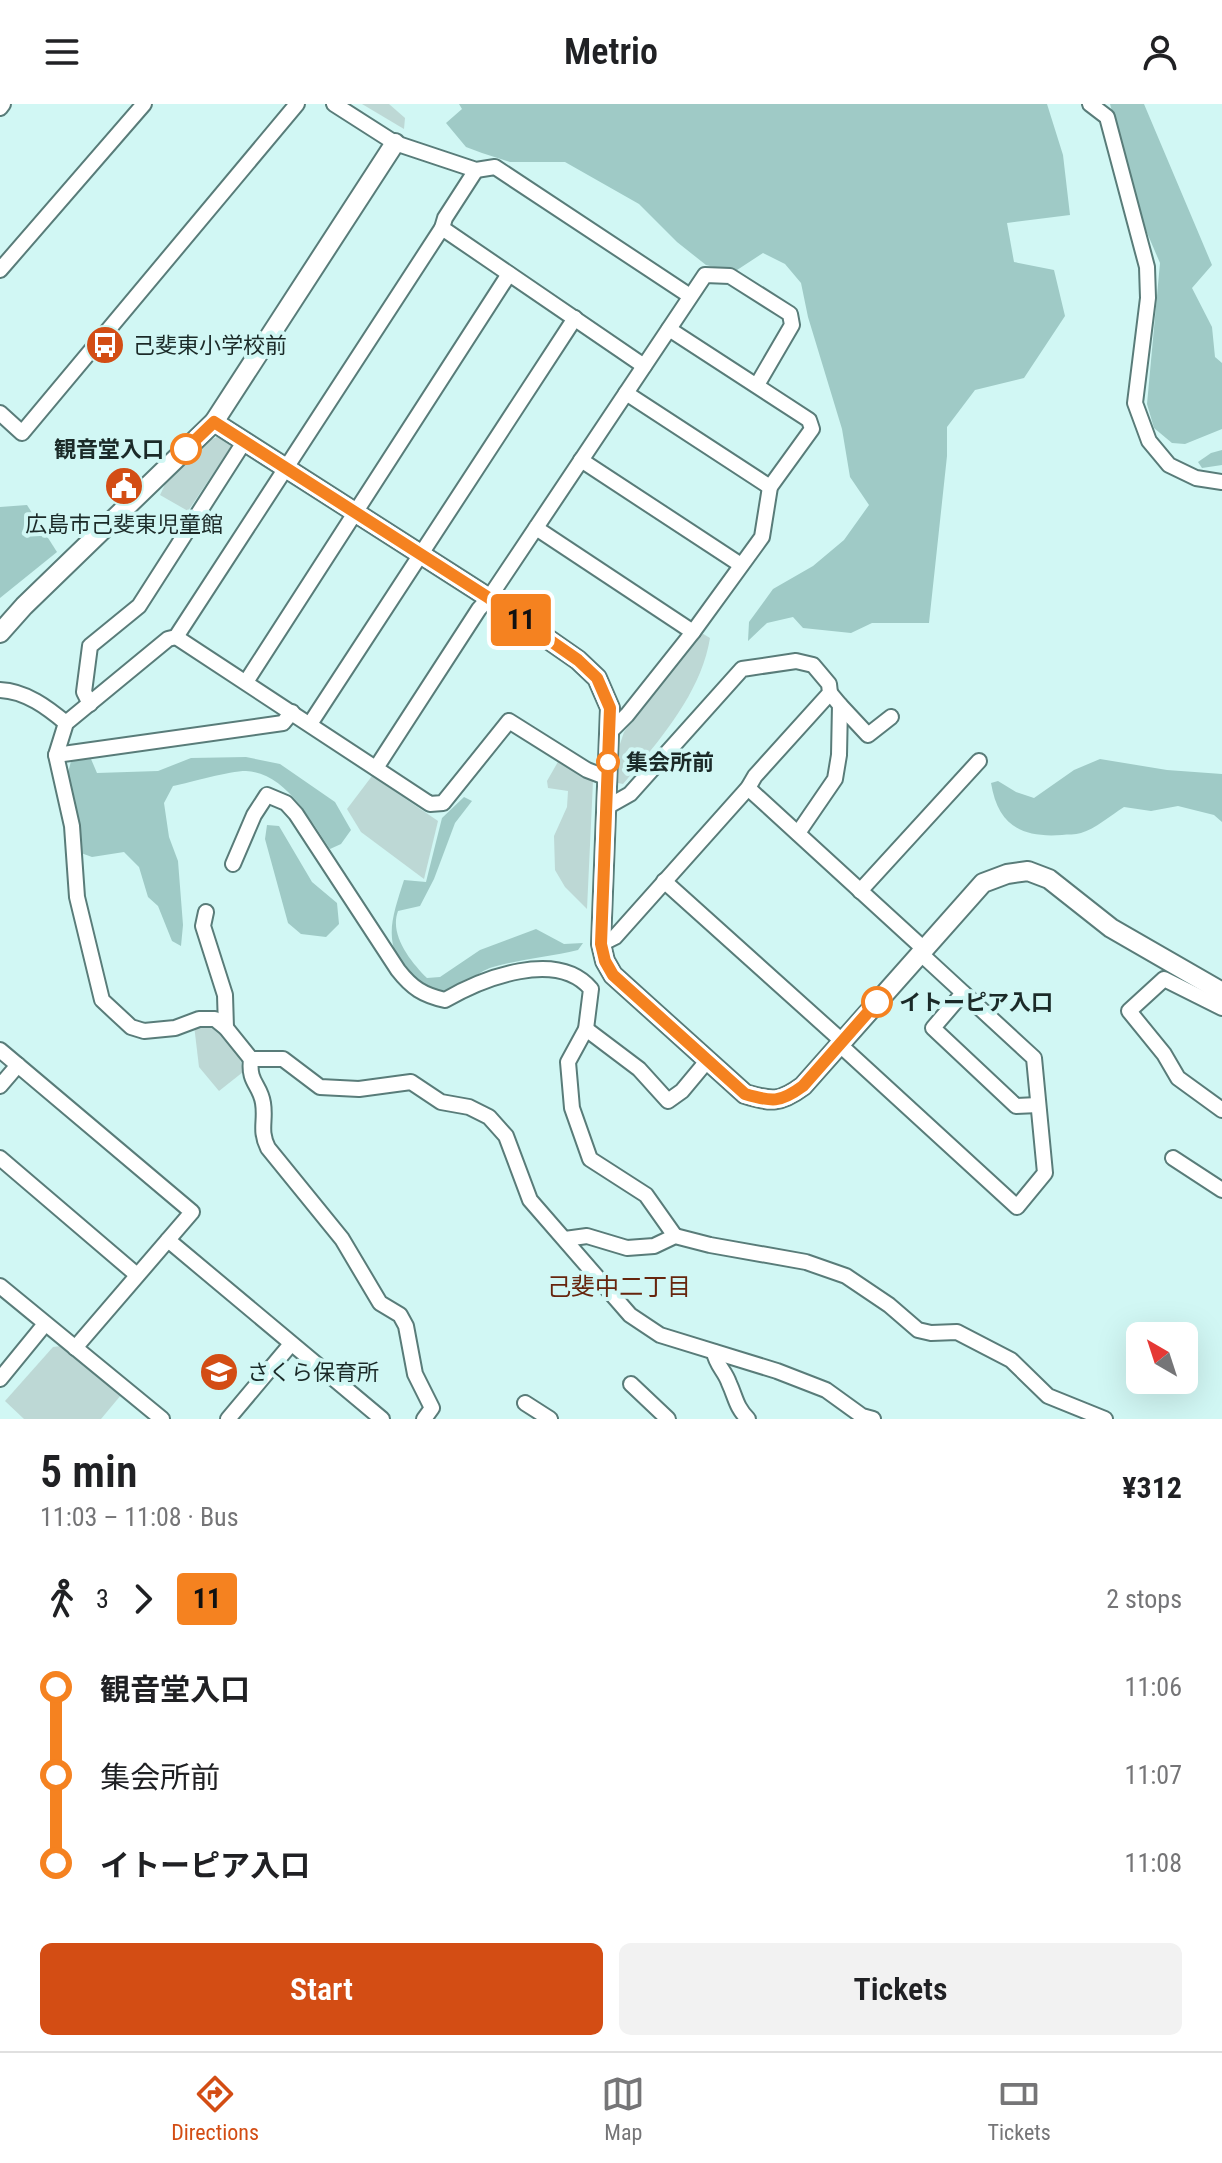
<!DOCTYPE html>
<meta charset="utf-8">
<style>
body{margin:0;font-family:"Roboto Condensed","Noto Sans JP",sans-serif;background:#f2f2f2;color:#202124;height:100vh;display:flex;flex-direction:column;font-size:30px;white-space:nowrap}
*{box-sizing:border-box;margin:0}
p{font-size:26px;color:#757577}
.icon{flex:none;width:44px;height:44px;fill:none;stroke:currentColor;stroke-width:2;stroke-linecap:round;stroke-linejoin:round}
.map{position:relative;height:1315px;overflow:hidden}
.drawer{display:flex;flex-direction:column;background:#fff;flex:1}
.drawer>*{flex:none}
.badge{padding:0 16px;border-radius:6px;font-size:28px;line-height:52px}
.needle{width:52px;rotate:321deg}
.fabs{position:absolute;left:1126px;top:1218px;display:grid;gap:16px}
.fabs a{display:grid;place-items:center;width:72px;height:72px;border-radius:12px;background:#fff;box-shadow:0 8px 32px #0002;font-size:40px}
.map>.badge{position:absolute;translate:-50% -50%;box-shadow:0 0 0 4px #fff}
.legs{display:flex;align-items:center;gap:12px;height:88px;padding:0 40px;font-size:26px}
.legs p{margin-inline-start:auto}
.overview{display:flex;align-items:center;justify-content:space-between;height:136px;padding:0 40px}
h1{font-size:44px;font-weight:600;line-height:60px}
.cta{display:flex;gap:16px;margin-top:auto;padding:16px 40px}
.cta a{flex:1;height:92px;border-radius:12px;background:#d34d14;color:#fff;font-size:32px;font-weight:600;line-height:92px;text-align:center}
.cta a+a{background:#f2f2f2;color:#202124}
ul{padding:0 40px;list-style:none}
li{display:flex;align-items:center;gap:28px;height:88px;font-size:30px}
li i{display:grid;place-items:center;width:12px;height:100%;margin:0 10px;background:currentColor}
li i::after{content:'';width:20px;height:20px;margin:-10px;border:6px solid;border-radius:50%;background:#fff}
li p{margin-inline-start:auto}
li:first-child i{background:linear-gradient(#0000 50%,currentColor 0)}
li:last-child i{background:linear-gradient(currentColor 50%,#0000 0)}
header{display:flex;justify-content:space-between;align-items:center;height:104px;padding:0 40px;background:#fff;font-size:36px;font-weight:600}
.dock{display:flex;justify-content:space-around;align-items:center;height:112px;border-top:2px solid #e0e0e0;background:#fff;font-size:22px;color:#757577}
.dock a{display:grid;justify-items:center;gap:4px}
.dock .current{color:#d34d14}
.map>svg:first-child{display:block}
.green{fill:#bdd8d5}
.forest{fill:#9fcac6}
.lines{fill:none;stroke-linecap:round;stroke-linejoin:round}
.street-casing{stroke:#597c79;stroke-width:18}
.secondary-casing{stroke:#597c79;stroke-width:22}
.street{stroke:#fff;stroke-width:14}
.secondary{stroke:#fff;stroke-width:18}
.line-1-casing{stroke:#fff;stroke-width:18}
.line-1{stroke:#f58220;stroke-width:12}
.stop-1-dot{fill:#fff;stroke:#f58220;stroke-width:4}
.labels{text-anchor:middle;dominant-baseline:central;stroke-width:8;stroke-linejoin:round;paint-order:stroke}
.poi-label{font-size:22px;fill:#1b2a28;stroke:#d1f7f4;text-anchor:start}
.stop-label{font-size:22px;font-weight:bold;fill:#1b2a28;stroke:#d1f7f4;text-anchor:start}
.neighbourhood-label{font-size:24px;fill:#66250d;stroke:#d1f7f4}
</style>
<header><svg class="icon" aria-label="menu" viewBox="0 0 24 24"><path d="M4 6h16M4 12h16M4 18h16"/></svg>Metrio<svg class="icon" aria-label="person" viewBox="0 0 24 24"><circle cx="12" cy="8" r="4"/><path d="M4 21q1-7 8-7t8 7"/></svg></header>
<div class="map">
<svg width="1222" height="1315" viewBox="0 0 1222 1315">
<rect width="100%" height="100%" fill="#d1f7f4"/>
<g class="green">
<polygon points="362,0 389,0 405,14 404,25"/>
<polygon points="217,333 229,339 231,343 188,407 160,391 168,374 210,336"/>
<path d="M700 528 710 534C701 590 658 638 623 680L618 679 620 640 624 628Z"/>
<polygon points="559,656 593,677 587,805 565,783 555,766 554,732 567,703 568,687 548,684 547,677"/>
<polygon points="372,672 438,717 424,775 361,728 347,705"/>
<polygon points="214,919 238,945 243,968 219,987 199,963 194,921"/>
<polygon points="61,1242 121,1291 101,1315 24,1315 5,1297 53,1243"/>
</g>
<g class="forest">
<polygon points="459,0 1047,0 1063,51 1070,111 1007,119 1014,158 1054,166 1065,212 1024,274 975,286 947,323 947,352 929,519 872,519 851,529 803,524 793,513 767,519 748,537 749,518 773,485 813,462 844,436 869,401 850,373 842,325 808,213 801,179 785,160 763,149 734,168 706,161 677,138 639,100 565,58 510,58 482,49 466,43 446,19 462,5"/>
<polygon points="1110,0 1144,0 1212,161 1192,184 1212,223 1215,253 1222,259 1222,325 1185,340 1172,339 1154,324 1147,300 1160,159 1145,124"/>
<polygon points="1222,346 1222,361 1202,364 1198,358 1211,349"/>
<polygon points="27,401 57,448 0,494 0,403"/>
<path d="M246 653 280 660 335 698 351 726 341 740 330 745C310 716 286 669 246 667 229 667 192 678 173 682L164 699 169 733 178 757 183 821 181 842 172 837 158 802 148 793 139 763 124 748 92 753 81 749 79 718 68 669 71 657 91 655 97 669 158 667 191 654Z"/>
<path d="M1100 655 1167 666 1222 670V718L1214 711 1178 702 1151 707 1124 703C1111 711 1095 725 1081 729 1075 731 1068 730 1062 731 1021 734 998 721 991 679L998 677 1016 688 1034 694 1074 666Z"/>
<path d="M464 693 472 697 455 719 434 775 420 802 398 807C389 831 411 858 427 874L440 873 480 846 536 825 564 840 583 839 578 846C550 853 521 855 493 863 475 868 457 890 437 888 428 888 417 880 411 874 381 840 392 814 404 776L426 778 442 714Z"/>
<polygon points="267,721 279,722 312,778 337,799 339,820 326,833 301,830 288,819 265,735"/>
</g>
<g class="lines">
<g class="street-casing">
<g id="street">
<polyline points="334,0 395,39 476,66 495,63 690,192"/>
<polyline points="1090,0 1107,13 1147,163 1148,194 1135,299 1149,337 1169,361 1196,374 1222,378"/>
<polyline points="0,4 3,0"/>
<polyline points="476,66 445,114 442,124 176,533 168,535 66,619 56,651 72,722 77,793 102,896 131,923 144,927 175,924 199,915 215,915 226,924 251,955 283,955 320,983 359,985 411,978 441,998 469,1003 489,1013 506,1032 530,1096 630,1211 660,1231 777,1267 826,1286 862,1312 873,1315"/>
<polyline points="442,124 644,262"/>
<polyline points="0,166 144,0"/>
<polyline points="626,289 770,383"/>
<polyline points="0,309 22,329 297,0"/>
<polyline points="581,356 741,461"/>
<polyline points="536,424 693,528"/>
<polyline points="176,533 430,700 443,699 509,617 587,666 608,674"/>
<polyline points="246,578 509,170"/>
<path d="M0 586C26 587 48 604 66 619"/>
<polyline points="90,600 84,588 90,542 139,502 244,338"/>
<polyline points="840,601 868,631 891,613"/>
<polyline points="310,620 575,214"/>
<polyline points="610,628 627,611 693,528 762,433 770,383 812,325 809,316 669,225"/>
<polyline points="56,651 283,619 292,608"/>
<polyline points="376,664 479,505 489,494 705,171 730,172 790,210 792,221 757,281"/>
<polyline points="748,684 924,845"/>
<polyline points="798,729 835,675 839,651 840,601 830,589"/>
<path d="M233 760 254 711 267 691 286 699 296 710 398 866C412 884 423 891 445 896 483 874 557 845 591 885L586 925 568 958 572 1004 590 1055 646 1091 675 1132"/>
<polyline points="664,777 842,937"/>
<polyline points="860,787 979,657"/>
<polyline points="206,808 203,822 225,891 226,924"/>
<polyline points="601,840 615,833 748,684 755,672 830,589 829,580 813,561 796,557 742,565 630,690 607,703"/>
<polyline points="963,889 933,924 1016,1002 1038,1001"/>
<polyline points="1222,904 1164,875 1129,907 1164,950 1178,974 1222,1006"/>
<polyline points="586,925 639,965 668,997 682,987 707,957"/>
<polyline points="839,940 1017,1103 1045,1069 1034,954 920,849"/>
<polyline points="0,946 192,1108 75,1244"/>
<path d="M251 955C248 979 260 980 263 999 266 1017 259 1026 268 1044L342 1135 380 1199 400 1211 406 1222 415 1270 432 1304 424 1315"/>
<polyline points="0,982 18,961"/>
<polyline points="0,1054 137,1171"/>
<polyline points="1173,1054 1222,1086"/>
<polyline points="565,1135 587,1132 627,1144 654,1142 675,1132 710,1141 806,1158 846,1172 889,1201 918,1226 931,1229 957,1228 1011,1256 1048,1292 1105,1315"/>
<polyline points="168,1136 382,1315"/>
<polyline points="0,1182 162,1315"/>
<path d="M714 1248C716 1261 725 1267 729 1279 736 1294 736 1303 748 1315"/>
<polyline points="0,1275 45,1220"/>
<polyline points="631,1280 668,1315"/>
<polyline points="525,1299 550,1315"/>
<polyline points="228,1315 291,1240"/>
</g>
</g>
<g class="secondary-casing">
<g id="secondary">
<path d="M214 318 489 494 578 556 597 574 610 604 601 840 605 857 613 871 745 990C772 998 780 999 803 982L983 779 1007 770 1028 767 1049 775 1111 824 1222 888"/>
<polyline points="0,529 24,502 214,318 395,39"/>
</g>
</g>
<use href="#street" class="street"/>
<use href="#secondary" class="secondary"/>
</g>
<g class="lines">
<g class="line-1-casing">
<path id="line-1" d="M186 345 214 318 489 494 578 556 597 574 610 604 601 840 605 857 613 871 745 990C772 998 780 999 803 982L877 898"/>
</g>
<use href="#line-1" class="line-1"/>
</g>
<defs>
<g id="bus-disc" transform="scale(2)"><circle r="9.5" fill="#d34d14" stroke="#d1f7f4"/><path d="M-5-6H5V4H4V6H2V4H-2V6H-4V4H-5ZM-3.5-4V0h7V-4ZM-3.5 1.2v1.5H-2V1.2ZM2 1.2v1.5H3.5V1.2Z" fill="#fff"/></g>
<g id="civic-disc" transform="scale(2)"><circle r="9.5" fill="#d34d14" stroke="#d1f7f4"/><path d="M-.6-6.5H3V-4.5H.6V-3L4-1V1h2V6H-6V1h2V-1L-.6-3ZM-1.2 2.5V6h2.4V2.5Z" fill="#fff"/></g>
<g id="school-disc" transform="scale(2)"><circle r="9.5" fill="#d34d14" stroke="#d1f7f4"/><path d="M0-5L7-2L0 1L-7-2ZM-4 1L0 2.5L4 1V4Q0 6-4 4Z" fill="#fff"/></g>
</defs>
<g fill-rule="evenodd">
<use href="#bus-disc" x="105" y="241"/>
<use href="#civic-disc" x="124" y="382"/>
<use href="#school-disc" x="219" y="1268"/>
</g>
<g class="stop-1-dot">
<circle cx="186" cy="345" r="14"/>
<circle cx="608" cy="658" r="10"/>
<circle cx="877" cy="898" r="14"/>
</g>
<g class="labels">
<g class="poi-label">
<text x="133" y="241">己斐東小学校前</text>
<text x="124" y="420" text-anchor="middle">広島市己斐東児童館</text>
<text x="247" y="1268">さくら保育所</text>
</g>
<g class="stop-label">
<text x="164" y="345" text-anchor="end">観音堂入口</text>
<text x="626" y="658">集会所前</text>
<text x="899" y="898">イトーピア入口</text>
</g>
<g class="neighbourhood-label">
<text x="619" y="1183">己斐中二丁目</text>
</g>
</g>
</svg>
<div class="fabs">
<a><svg class="needle" viewBox="-14 -14 28 28"><path d="M0-13l5 13h-10z" fill="#e53935"/><path d="M0 13l5-13h-10z" fill="#757577"/></svg></a>
</div>
<b class="badge" style="left:521px;top:516px;background:#f58220;color:#111">11</b>
</div>
<section class="drawer">
<div class="overview"><div><h1>5 min</h1><p>11:03 – 11:08 · Bus</p></div><b>¥312</b></div>
<div class="legs"><svg class="icon" aria-label="walk" viewBox="0 0 24 24"><circle cx="13" cy="4" r="2"/><path d="M13 8l-2 6 4 7M11 14l-3 7M7 12l3-4h3l4 4"/></svg>3<svg class="icon" aria-label="forward" viewBox="0 0 24 24"><path d="M9 5l7 7-7 7"/></svg><b class="badge" style="background:#f58220;color:#111">11</b><p>2 stops</p></div>
<ul>
<li><i style="color:#f58220"></i><b>観音堂入口</b><p>11:06</p></li>
<li><i style="color:#f58220"></i><span>集会所前</span><p>11:07</p></li>
<li><i style="color:#f58220"></i><b>イトーピア入口</b><p>11:08</p></li>
</ul>
<div class="cta"><a>Start</a><a>Tickets</a></div>
</section>
<nav class="dock">
<a class="current"><svg class="icon" aria-label="directions" viewBox="0 0 24 24"><path d="M12 3l9 9-9 9-9-9zM9 14v-3h6M13 9l2 2-2 2"/></svg>Directions</a>
<a><svg class="icon" aria-label="map" viewBox="0 0 24 24"><path d="M3 6l6-2 6 2 6-2v14l-6 2-6-2-6 2zM9 4v14M15 6v14"/></svg>Map</a>
<a><svg class="icon" aria-label="tickets" viewBox="0 0 24 24"><path d="M3 7h18v10H3zM15 7v10"/></svg>Tickets</a>
</nav>
